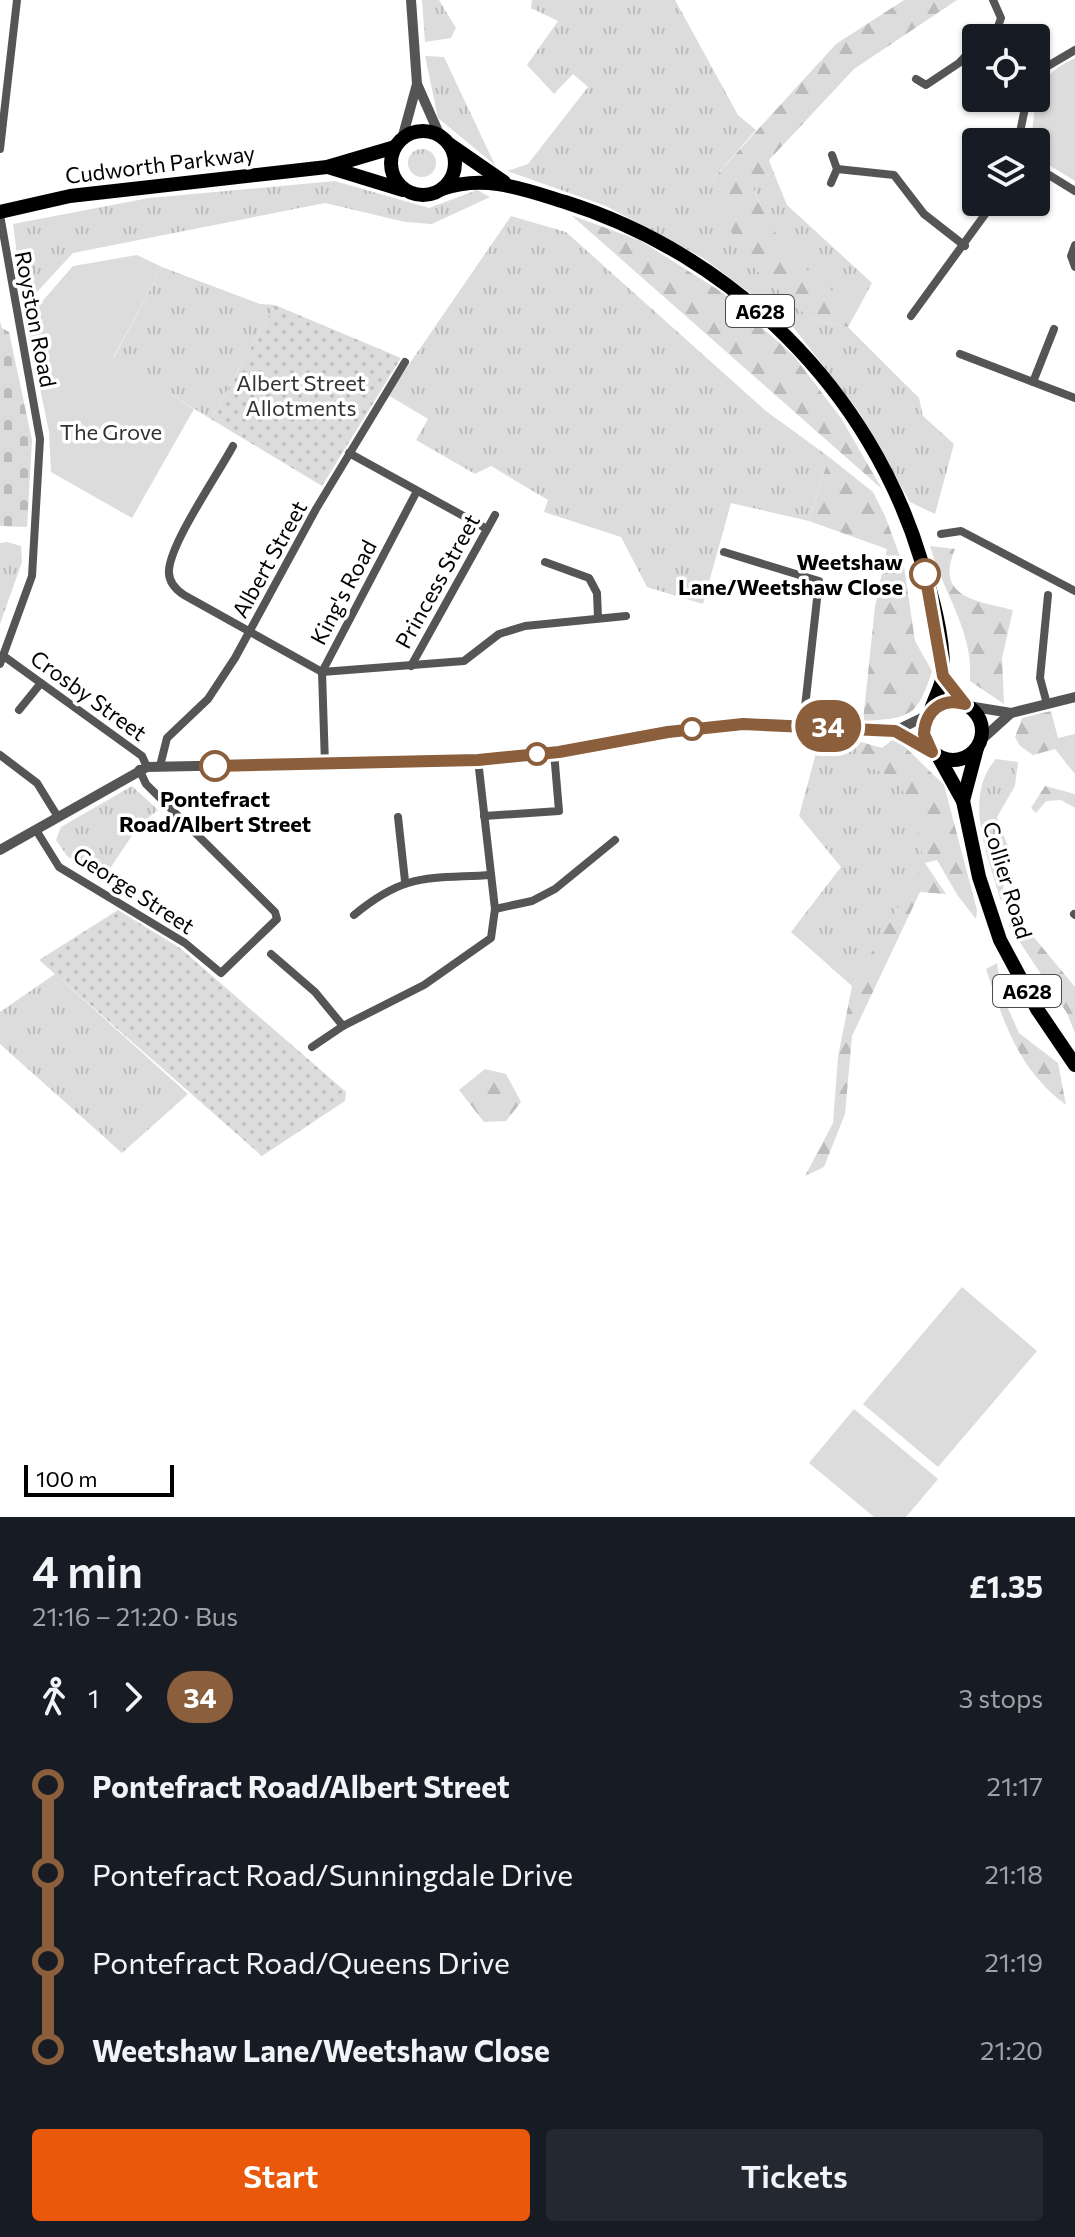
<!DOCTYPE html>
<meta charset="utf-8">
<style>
body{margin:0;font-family:Commissioner,sans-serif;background:#242831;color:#f1f3f6;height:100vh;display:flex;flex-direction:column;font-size:30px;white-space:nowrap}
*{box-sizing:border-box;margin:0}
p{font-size:26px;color:#9ea1a6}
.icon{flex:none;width:44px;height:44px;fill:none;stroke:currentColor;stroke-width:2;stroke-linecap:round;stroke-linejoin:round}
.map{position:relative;height:1517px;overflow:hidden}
.side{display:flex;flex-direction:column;background:#171b24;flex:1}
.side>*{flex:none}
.badge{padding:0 16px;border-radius:26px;font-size:28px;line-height:52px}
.tools{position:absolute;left:962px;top:24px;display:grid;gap:16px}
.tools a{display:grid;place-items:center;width:88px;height:88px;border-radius:8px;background:#171b24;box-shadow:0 2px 6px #0004;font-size:40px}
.scale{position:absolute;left:24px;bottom:20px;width:150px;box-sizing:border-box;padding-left:8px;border:4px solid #000;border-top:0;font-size:22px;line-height:28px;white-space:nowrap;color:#000;-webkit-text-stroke:6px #fff;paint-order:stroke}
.map>.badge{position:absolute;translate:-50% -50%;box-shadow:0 0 0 4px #fff}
.legs{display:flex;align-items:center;gap:12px;height:88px;padding:0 32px;font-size:26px}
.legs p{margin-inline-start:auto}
.headline{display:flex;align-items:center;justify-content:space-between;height:136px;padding:0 32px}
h1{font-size:44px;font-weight:600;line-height:60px}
.action{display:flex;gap:16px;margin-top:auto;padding:16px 32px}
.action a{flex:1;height:92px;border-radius:8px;background:#ea580c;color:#fff;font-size:32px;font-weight:600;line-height:92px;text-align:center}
.action a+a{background:#242831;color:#f1f3f6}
ul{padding:0 32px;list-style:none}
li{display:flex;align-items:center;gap:28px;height:88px;font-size:30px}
li i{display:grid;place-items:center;width:12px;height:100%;margin:0 10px;background:currentColor}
li i::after{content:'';width:20px;height:20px;margin:-10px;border:6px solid;border-radius:50%;background:#171b24}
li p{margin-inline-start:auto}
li:first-child i{background:linear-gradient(#0000 50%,currentColor 0)}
li:last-child i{background:linear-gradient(currentColor 50%,#0000 0)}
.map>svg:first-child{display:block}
.grass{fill:url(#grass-tufts)}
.forest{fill:url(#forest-firs)}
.cemetery{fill:url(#cemetery-stones)}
.park{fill:#dcdcdc}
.garden{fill:url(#garden-dots)}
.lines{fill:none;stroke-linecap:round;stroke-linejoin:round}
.minor{stroke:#555;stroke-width:8}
.tertiary{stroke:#555;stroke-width:10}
.trunk{stroke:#000;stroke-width:14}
.line-1-casing{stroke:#fff;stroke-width:18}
.line-1{stroke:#8b5e3c;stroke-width:12}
.stop-1-dot{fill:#fff;stroke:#8b5e3c;stroke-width:4}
.labels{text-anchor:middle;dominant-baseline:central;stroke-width:7;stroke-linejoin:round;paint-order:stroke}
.shield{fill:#fff;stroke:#4c4c4c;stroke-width:2}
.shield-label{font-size:20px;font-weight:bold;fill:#000}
.street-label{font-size:22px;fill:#000;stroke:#fff}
.park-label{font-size:22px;fill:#333;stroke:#fff}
.stop-label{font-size:22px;font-weight:bold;fill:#000;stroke:#fff;text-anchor:end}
</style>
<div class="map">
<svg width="1075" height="1517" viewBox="0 0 1075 1517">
<defs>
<pattern id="grass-tufts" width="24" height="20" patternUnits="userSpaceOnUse" patternTransform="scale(2)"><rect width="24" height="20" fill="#dcdcdc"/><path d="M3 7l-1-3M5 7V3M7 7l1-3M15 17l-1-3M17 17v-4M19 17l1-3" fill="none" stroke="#bbb"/></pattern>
<pattern id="forest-firs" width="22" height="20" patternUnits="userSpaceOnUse" patternTransform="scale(2)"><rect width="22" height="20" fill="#dcdcdc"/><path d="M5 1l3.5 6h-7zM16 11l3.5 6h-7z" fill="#bbb"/></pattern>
<pattern id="cemetery-stones" width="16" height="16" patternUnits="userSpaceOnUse" patternTransform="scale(2)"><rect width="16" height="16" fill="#dcdcdc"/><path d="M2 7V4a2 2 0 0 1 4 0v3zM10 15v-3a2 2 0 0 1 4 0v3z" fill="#bbb"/></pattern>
<pattern id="garden-dots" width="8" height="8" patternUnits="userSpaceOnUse" patternTransform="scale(2)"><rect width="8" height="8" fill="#dcdcdc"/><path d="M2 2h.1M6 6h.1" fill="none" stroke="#bbb" stroke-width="1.8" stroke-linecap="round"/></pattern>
</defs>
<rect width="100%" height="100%" fill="#fff"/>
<g class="grass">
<polygon points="422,0 439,0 456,28 451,38 425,42"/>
<polygon points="532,0 675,0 738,115 756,130 710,182 810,319 848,327 919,398 923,416 954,444 935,514 910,502 859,412 790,323 703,258 606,206 507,171 528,164 588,87 573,74 554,94 527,65 558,21 531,8"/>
<polygon points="425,56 444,57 495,165 438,118"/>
<circle cx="422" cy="163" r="14"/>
<polygon points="773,171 787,205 872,283 858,309 810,276 773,234 753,188"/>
<polygon points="335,181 429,208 477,190 490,197 432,224 405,222 325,203 73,253 24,306 13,224 149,198"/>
<polygon points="511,216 566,232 766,411 829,457 809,521 731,503 703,604 647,587 621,537 544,512 548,500 491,466 475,474 416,440 428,419 388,395"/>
<polygon points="162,267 260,304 275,305 211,419 113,359"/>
<polygon points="7,542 21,546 22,562 0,624 0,543"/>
<path d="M820 738 851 739 867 767C914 775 916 826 925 863L852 986 791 932 841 867 799 816Z"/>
<path d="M996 759 1018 762 1015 786 997 817 1010 852 1001 901C988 856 962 797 996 759Z"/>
<polygon points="132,786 158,810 139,825 103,879 67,856 56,840 61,827"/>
<polygon points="55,974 188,1094 122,1153 0,1044 0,1012"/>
</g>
<g class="forest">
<path d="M904 0H957L854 69 769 160 773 171 753 188C778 250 804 272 858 309L848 327 810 319 742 257 710 182 836 44Z"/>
<polygon points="571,215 641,241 723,293 793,355 841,418 882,489"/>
<path d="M829 457 873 492 885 516 904 567 915 641 932 671C917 718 910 718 863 721L875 607 887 549 809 521Z"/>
<path d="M930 546 955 549C934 598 978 601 1013 610L1002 658 1004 704 970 681C974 631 943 593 930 546Z"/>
<polygon points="1051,711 1058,738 1075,734 1075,774 1055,749 1033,755 1020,746 1015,737 1022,718"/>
<path d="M851 739 882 748 892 740 903 745 944 785 977 910 976 919 958 896 937 860 925 863 946 894 920 892 852 1036 845 1114 824 1167 805 1176 833 1123 838 1057 852 986 924 863C916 826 913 774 867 768Z"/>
<polygon points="1045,786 1075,794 1075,808 1061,800 1046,801 1036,813 1031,808"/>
<polygon points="1013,882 1018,918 1075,987 1075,1033 1067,1013 1009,926"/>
<path d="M997 963 1002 995 1019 1033 1058 1063 1066 1105C1018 1069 1004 1023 986 969Z"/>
<polygon points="485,1069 506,1074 521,1102 506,1121 484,1122 459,1090"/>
</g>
<polygon class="cemetery" points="0,322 2,328 9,332 32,440 27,527 0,526"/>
<g class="park">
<path d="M1075 58V181L1036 157V142H1031C1037 100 1032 78 1075 58Z"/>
<polygon points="137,255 162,267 113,358 194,409 132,518 51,472 49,432 26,320 73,266"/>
<polygon points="962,1287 1037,1351 938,1467 863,1404"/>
<polygon points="854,1409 938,1479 906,1517 874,1517 809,1463"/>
</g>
<g class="garden">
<polygon points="275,305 401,358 322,486 211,419"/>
<polygon points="118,910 180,948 346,1092 345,1101 262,1156 39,960"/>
</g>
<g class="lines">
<g class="minor">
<polyline points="993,0 1001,18 994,38"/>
<polyline points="1036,73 1075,50"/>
<polyline points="916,79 926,85 959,63 976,45"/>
<polyline points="1018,142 1027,98"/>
<polyline points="0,149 17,0"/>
<polyline points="1036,167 1075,191"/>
<polyline points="837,169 894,175 924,214 965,246"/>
<polyline points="831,183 837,169 832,155"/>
<polyline points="0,215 40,439 32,576 0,664"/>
<polyline points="1075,245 1071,256 1075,267"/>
<polyline points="911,316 994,202"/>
<polyline points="960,354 1075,398"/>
<polyline points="1033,382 1054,329"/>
<path d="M233 446C218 474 171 542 169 570 168 581 175 589 184 595L322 672 464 661 499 634 525 626 626 616"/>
<polyline points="349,453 487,529"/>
<polyline points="941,534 961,531 1075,591"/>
<polyline points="724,552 819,581 803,725"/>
<polyline points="545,562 589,578 597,593 598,618"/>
<polyline points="5,657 142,756 147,767"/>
<polyline points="411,666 495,515"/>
<polyline points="1047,704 1040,678 1048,595"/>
<polyline points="19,710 41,683"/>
<polyline points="0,755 37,783 58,817"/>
<polyline points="325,764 322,672 417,491"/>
<polyline points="160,766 167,738 208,699 235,658 316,509 405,362"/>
<polyline points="484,816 559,811 554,752"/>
<polyline points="398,817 405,881"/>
<polyline points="36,830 59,867 185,943 221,973 277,919 275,912 146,784 139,769"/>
<polyline points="495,909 532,901 555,889 615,840"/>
<polyline points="1074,914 1075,915"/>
<path d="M354 915C406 872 428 879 491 875"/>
<polyline points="271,954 315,992 343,1026"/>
<polyline points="312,1047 343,1026 424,985 491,938 495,909 478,760"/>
</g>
<g class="tertiary">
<polyline points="411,0 417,84 440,136"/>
<polyline points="402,139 417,84"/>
<polyline points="968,706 1011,713 1075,697"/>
<polyline points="896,731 932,752"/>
<polyline points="980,741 1011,713"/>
<polyline points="0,850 147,767 478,760 559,752 668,732 743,724 895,731 928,715"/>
</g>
<g class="trunk">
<circle cx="423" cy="163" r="32"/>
<polyline points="449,144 504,182"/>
<polyline points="328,167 403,190"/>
<path d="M442 189C485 174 523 189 565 202 733 255 870 390 921 560 932 595 944 636 943 673 943 685 933 700 930 713"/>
<polyline points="0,212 70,196 327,167 395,147"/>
<polyline points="943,676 965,704"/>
<circle cx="953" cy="731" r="29"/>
<polyline points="938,756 963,801 979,877 1000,940 1037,1009 1075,1065"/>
<polyline points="963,801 977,748"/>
</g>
</g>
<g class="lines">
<g class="line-1-casing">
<path id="line-1" d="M215 766 478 760 559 752 668 732 743 724 895 731 932 752 924 734C925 711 942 697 965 704L943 676 925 574"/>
</g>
<use href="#line-1" class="line-1"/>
</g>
<g class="stop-1-dot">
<circle cx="925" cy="574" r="14"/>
<circle cx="692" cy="729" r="10"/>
<circle cx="537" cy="754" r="10"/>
<circle cx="215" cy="766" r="14"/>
</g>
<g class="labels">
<g class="shield">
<rect x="726" y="295" width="68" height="32" rx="6"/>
<rect x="993" y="975" width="68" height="32" rx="6"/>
</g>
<g class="shield-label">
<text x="760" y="311">A628</text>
<text x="1027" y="991">A628</text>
</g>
<g class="street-label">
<text transform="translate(160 164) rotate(-7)">Cudworth Parkway</text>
<text transform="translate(36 319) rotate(79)">Royston Road</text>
<text transform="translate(269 559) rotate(-61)">Albert Street</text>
<text transform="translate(437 581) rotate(-61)">Princess Street</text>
<text transform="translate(343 592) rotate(-62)">King's Road</text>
<text transform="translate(89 695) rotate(36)">Crosby Street</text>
<text transform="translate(1008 880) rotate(73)">Collier Road</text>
<text transform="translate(134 890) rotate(33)">George Street</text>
</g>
<g class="park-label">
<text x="301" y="382">Albert Street<tspan x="301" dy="25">Allotments</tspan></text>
<text x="111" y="431">The Grove</text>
</g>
<g class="stop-label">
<text x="903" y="561">Weetshaw<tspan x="903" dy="25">Lane/Weetshaw Close</tspan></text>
<text x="215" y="798" text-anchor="middle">Pontefract<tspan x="215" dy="25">Road/Albert Street</tspan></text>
</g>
</g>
</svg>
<div class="tools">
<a><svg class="icon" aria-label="locate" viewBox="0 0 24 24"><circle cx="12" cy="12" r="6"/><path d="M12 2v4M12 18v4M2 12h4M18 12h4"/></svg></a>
<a><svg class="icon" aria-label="layers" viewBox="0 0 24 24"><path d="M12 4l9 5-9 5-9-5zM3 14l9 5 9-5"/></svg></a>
</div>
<div class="scale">100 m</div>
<b class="badge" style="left:828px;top:726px;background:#8b5e3c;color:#fff">34</b>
</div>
<section class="side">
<div class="headline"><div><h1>4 min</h1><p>21:16 – 21:20 · Bus</p></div><b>£1.35</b></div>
<div class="legs"><svg class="icon" aria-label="walk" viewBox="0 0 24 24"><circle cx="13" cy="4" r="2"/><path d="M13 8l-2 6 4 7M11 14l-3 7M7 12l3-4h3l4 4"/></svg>1<svg class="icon" aria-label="forward" viewBox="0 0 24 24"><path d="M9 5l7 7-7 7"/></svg><b class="badge" style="background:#8b5e3c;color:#fff">34</b><p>3 stops</p></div>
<ul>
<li><i style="color:#8b5e3c"></i><b>Pontefract Road/Albert Street</b><p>21:17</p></li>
<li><i style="color:#8b5e3c"></i><span>Pontefract Road/Sunningdale Drive</span><p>21:18</p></li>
<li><i style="color:#8b5e3c"></i><span>Pontefract Road/Queens Drive</span><p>21:19</p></li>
<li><i style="color:#8b5e3c"></i><b>Weetshaw Lane/Weetshaw Close</b><p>21:20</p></li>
</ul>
<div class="action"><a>Start</a><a>Tickets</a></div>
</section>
